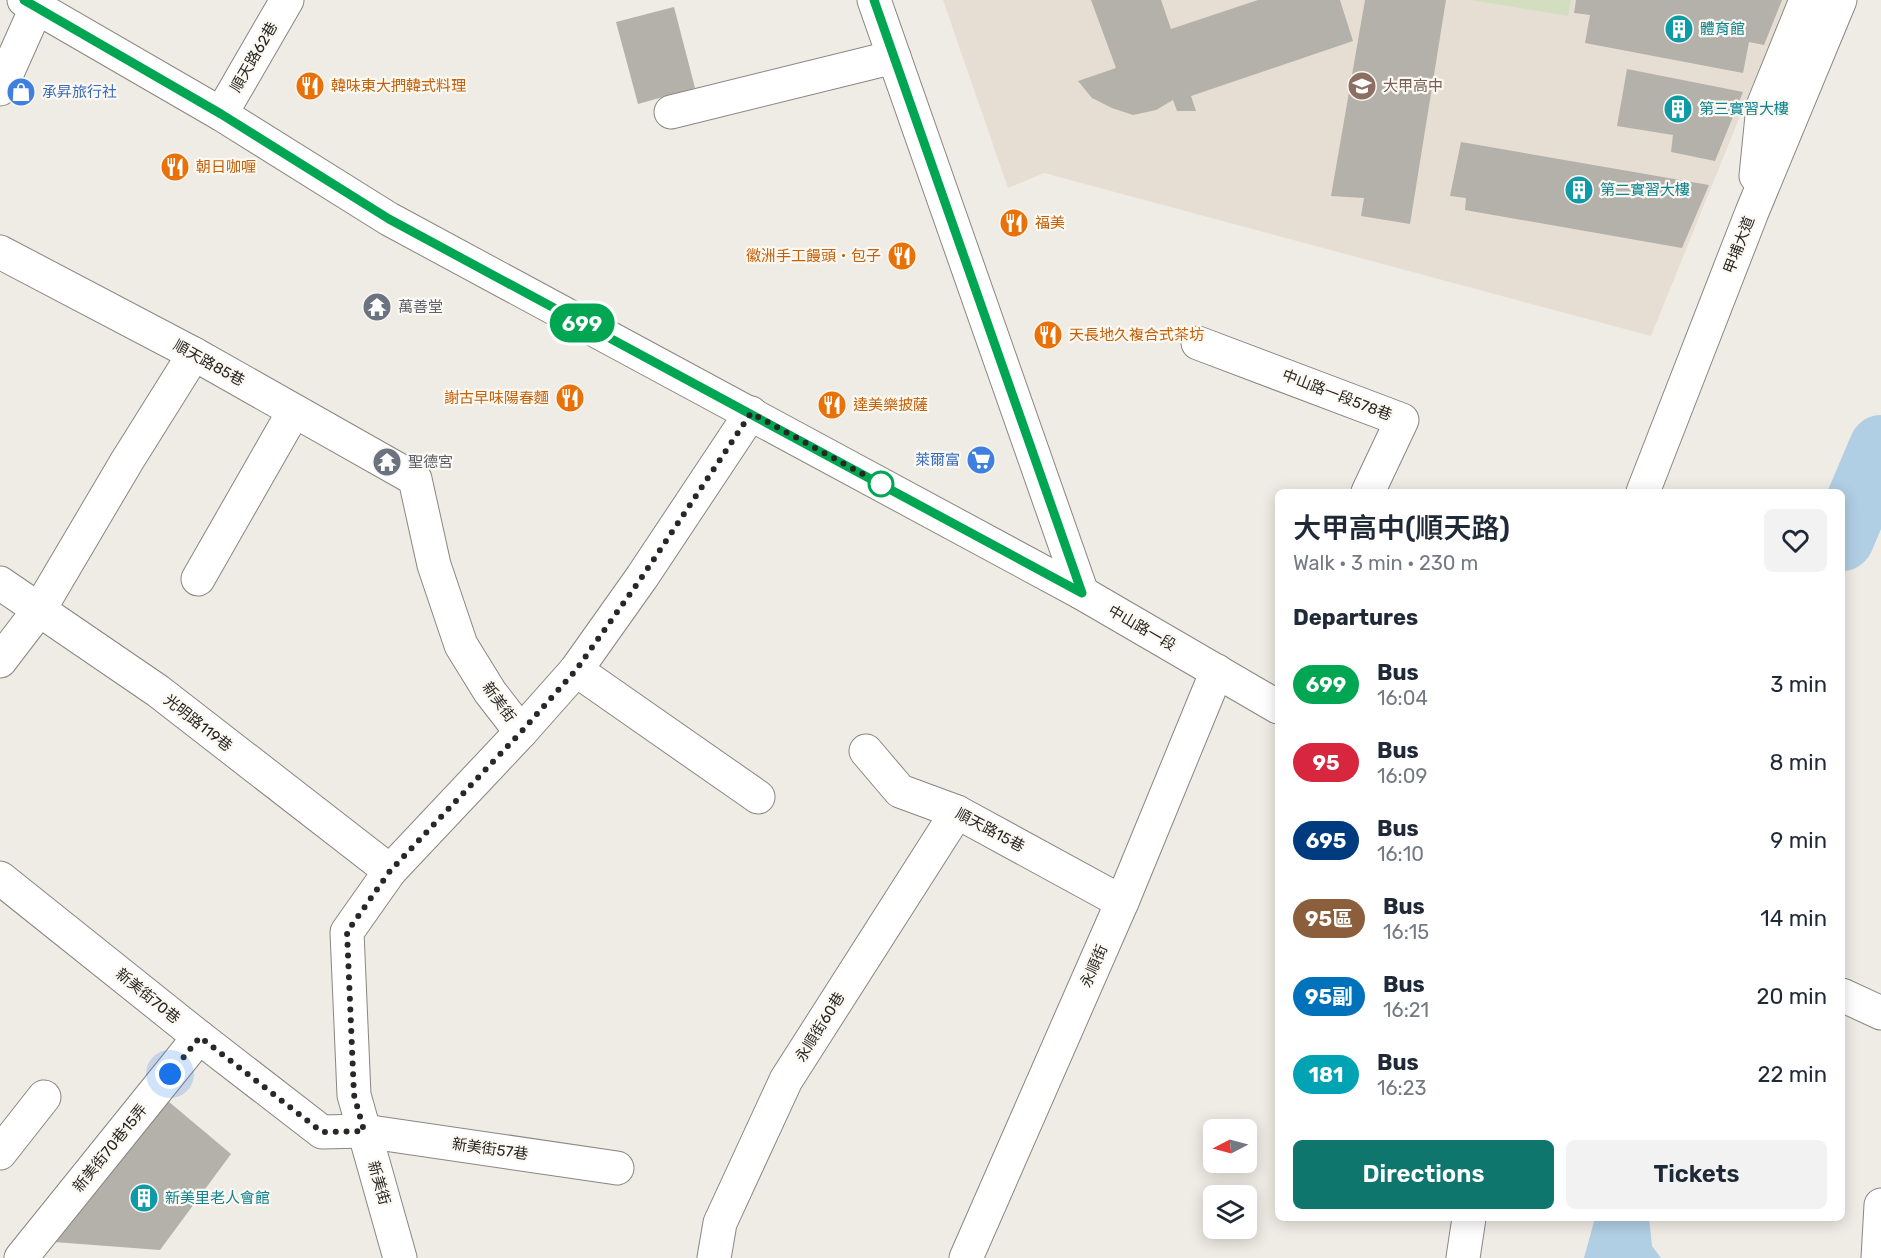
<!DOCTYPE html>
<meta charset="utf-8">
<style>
body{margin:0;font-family:Rubik,"Noto Sans TC",sans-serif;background:#f2f2f3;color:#1f2937;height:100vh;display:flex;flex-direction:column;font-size:22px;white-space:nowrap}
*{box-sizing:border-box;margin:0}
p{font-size:20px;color:#747a83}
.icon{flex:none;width:33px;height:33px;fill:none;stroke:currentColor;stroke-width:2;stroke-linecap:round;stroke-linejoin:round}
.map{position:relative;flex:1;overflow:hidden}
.drawer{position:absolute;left:1275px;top:489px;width:570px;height:732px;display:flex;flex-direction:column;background:#fff;border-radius:9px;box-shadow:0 3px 15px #0003}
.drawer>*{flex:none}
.badge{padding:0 12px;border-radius:20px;font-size:21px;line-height:39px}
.needle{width:39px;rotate:264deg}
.controls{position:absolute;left:1203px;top:1119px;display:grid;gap:12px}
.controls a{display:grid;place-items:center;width:54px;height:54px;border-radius:9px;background:#fff;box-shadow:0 3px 15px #0003;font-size:30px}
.you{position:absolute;width:30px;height:30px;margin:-15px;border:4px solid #fff;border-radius:50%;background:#1a73e8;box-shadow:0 0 0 9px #1a73e833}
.map>.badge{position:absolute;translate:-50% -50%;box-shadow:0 0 0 3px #fff}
h2{padding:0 18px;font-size:22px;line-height:54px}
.round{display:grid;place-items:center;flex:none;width:63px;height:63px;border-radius:9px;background:#f2f2f3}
.head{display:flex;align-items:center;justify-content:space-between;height:102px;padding:0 18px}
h1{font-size:28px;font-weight:600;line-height:45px}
.action{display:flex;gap:12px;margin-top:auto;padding:12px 18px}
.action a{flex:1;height:69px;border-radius:9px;background:#0f766e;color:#fff;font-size:24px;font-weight:600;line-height:69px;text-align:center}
.action a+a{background:#f2f2f3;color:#1f2937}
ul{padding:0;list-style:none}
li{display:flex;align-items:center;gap:18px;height:78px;padding:0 18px}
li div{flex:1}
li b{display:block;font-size:22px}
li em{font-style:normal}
li .badge{min-width:66px;font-weight:700;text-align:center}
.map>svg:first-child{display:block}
.built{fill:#e6ded2}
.green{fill:#d3dec0}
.water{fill:#b0cee4}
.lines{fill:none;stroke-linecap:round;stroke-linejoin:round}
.river{stroke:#b0cee4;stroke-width:64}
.building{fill:#b4b0aa}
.minor-casing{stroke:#8a8681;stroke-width:35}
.minor{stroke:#fff;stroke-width:33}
.line-casing{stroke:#fff;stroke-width:14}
.line{stroke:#00a651;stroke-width:9}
.walk{stroke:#282725;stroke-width:6;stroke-dasharray:0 10.8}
.stop-dot{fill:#fff;stroke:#00a651;stroke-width:3}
.labels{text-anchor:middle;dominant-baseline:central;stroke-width:4.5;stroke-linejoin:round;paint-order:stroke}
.culture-label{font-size:15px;fill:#0d838f;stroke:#fcf8f2;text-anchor:start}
.street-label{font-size:15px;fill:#282725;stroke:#fcf8f2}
.food-label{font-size:15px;fill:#c56008;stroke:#fcf8f2;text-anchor:start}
.education-label{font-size:15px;fill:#785e54;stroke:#fcf8f2;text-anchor:start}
.shop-label{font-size:15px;fill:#366cbe;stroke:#fcf8f2;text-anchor:start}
.worship-label{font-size:15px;fill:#5b616d;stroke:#fcf8f2;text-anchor:start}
</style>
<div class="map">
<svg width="1881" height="1258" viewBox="0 0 1881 1258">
<rect width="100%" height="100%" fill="#efebe5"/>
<polygon class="built" points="943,0 1787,0 1651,336 1044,173 1008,188"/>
<polygon class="green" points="1471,0 1571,0 1568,16"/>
<polygon class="water" points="1595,1218 1649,1218 1652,1246 1661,1258 1584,1258"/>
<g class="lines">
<polyline class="river" points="1842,539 1881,447"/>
</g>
<g class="building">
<polygon points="1091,0 1161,0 1171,29 1258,0 1340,0 1353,41 1191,96 1196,111 1177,111 1173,100 1156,110 1133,115 1112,108 1092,98 1078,81 1116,68"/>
<polygon points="1365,0 1446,0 1410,224 1361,216 1364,198 1331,196"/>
<polygon points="1576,0 1782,0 1764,45 1749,42 1743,73 1585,43 1590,15 1574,13"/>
<polygon points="674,7 695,88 638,104 616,22"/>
<polygon points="1627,69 1743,92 1715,161 1671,152 1673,135 1617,126"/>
<polygon points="1461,142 1709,185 1682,248 1465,210 1466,198 1450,196"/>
<polygon points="168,1101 231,1154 160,1250 54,1242"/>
</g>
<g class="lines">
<g class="minor-casing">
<g id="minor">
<polyline points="24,0 221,114 389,219 1082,593 1278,707"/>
<polyline points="874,0 1082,593"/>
<polyline points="0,89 37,6"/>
<polyline points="671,112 894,57"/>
<polyline points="221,114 287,0"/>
<polyline points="1756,176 1763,106 1806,0"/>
<polyline points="0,252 194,354 415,479 434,565 461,645 490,692 521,732 390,871 347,932 354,1095 400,1258"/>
<polyline points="1198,343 1402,420 1368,492"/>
<polyline points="1643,492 1752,212 1840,0"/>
<polyline points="198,579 294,411"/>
<polyline points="0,583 158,691 390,871"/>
<polyline points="0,661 39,610 127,461 194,354"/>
<polyline points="576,670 758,797"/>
<polyline points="521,732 576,670 642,577 751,413"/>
<polyline points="866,751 900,791 957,812 1122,902"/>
<polyline points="0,878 199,1037 322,1132 364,1131 617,1168"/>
<polyline points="1842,995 1881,1013"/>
<polyline points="0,1153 44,1097"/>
<polyline points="21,1258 199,1037"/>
<polyline points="714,1258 720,1223 786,1080 957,812"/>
<polyline points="966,1258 1122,902 1217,671"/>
<polyline points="1463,1258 1469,1218"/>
<polyline points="1878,1258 1881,1205"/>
</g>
</g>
<use href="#minor" class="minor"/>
</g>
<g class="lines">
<g class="line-casing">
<polyline id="line" points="24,0 221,114 389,219 1082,593 874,0"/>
</g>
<use href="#line" class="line"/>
<polyline class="walk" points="170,1074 200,1037 322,1132 364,1131 354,1095 347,932 390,871 521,732 576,670 642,577 751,413 881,484"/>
</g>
<defs>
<g id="building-disc" transform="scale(1.5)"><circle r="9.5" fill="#0f9aa8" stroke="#fcf8f2"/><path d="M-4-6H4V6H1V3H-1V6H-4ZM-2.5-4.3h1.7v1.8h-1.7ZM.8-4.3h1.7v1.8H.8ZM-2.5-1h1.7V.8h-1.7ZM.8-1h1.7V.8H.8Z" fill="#fff"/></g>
<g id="restaurant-disc" transform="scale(1.5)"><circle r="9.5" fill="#e8710a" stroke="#fcf8f2"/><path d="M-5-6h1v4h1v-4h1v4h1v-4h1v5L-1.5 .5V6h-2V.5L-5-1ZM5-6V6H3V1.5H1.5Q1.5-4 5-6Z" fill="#fff"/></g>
<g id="school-disc" transform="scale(1.5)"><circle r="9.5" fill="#8d6e63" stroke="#fcf8f2"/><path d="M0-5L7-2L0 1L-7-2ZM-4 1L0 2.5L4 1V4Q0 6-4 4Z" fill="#fff"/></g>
<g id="shop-disc" transform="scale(1.5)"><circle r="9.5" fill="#3f7fe0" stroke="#fcf8f2"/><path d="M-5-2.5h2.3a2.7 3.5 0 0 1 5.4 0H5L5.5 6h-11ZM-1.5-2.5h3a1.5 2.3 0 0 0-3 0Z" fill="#fff"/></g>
<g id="temple-disc" transform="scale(1.5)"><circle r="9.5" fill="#6b7280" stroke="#fcf8f2"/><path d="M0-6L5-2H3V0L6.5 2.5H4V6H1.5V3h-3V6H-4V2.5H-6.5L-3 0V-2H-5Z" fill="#fff"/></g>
<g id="supermarket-disc" transform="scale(1.5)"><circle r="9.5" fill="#3f7fe0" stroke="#fcf8f2"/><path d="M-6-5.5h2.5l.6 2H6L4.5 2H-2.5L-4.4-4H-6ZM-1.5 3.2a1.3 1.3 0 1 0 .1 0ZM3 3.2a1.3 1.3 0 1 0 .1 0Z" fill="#fff"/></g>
</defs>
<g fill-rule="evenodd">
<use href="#building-disc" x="1679" y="29"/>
<use href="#restaurant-disc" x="310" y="86"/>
<use href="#school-disc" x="1362" y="86"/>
<use href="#shop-disc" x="21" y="92"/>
<use href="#building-disc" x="1678" y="109"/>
<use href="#restaurant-disc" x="175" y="167"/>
<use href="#building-disc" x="1579" y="190"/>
<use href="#restaurant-disc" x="1014" y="223"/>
<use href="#restaurant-disc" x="902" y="256"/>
<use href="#temple-disc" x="377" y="307"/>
<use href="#restaurant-disc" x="1048" y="335"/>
<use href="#restaurant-disc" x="570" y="398"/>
<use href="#restaurant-disc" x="832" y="405"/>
<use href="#supermarket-disc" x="981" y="460"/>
<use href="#temple-disc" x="387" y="462"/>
<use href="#building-disc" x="144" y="1198"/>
</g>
<circle class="stop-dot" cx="881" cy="484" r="12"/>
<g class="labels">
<g class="culture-label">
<text x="1700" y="29">體育館</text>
<text x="1699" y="109">第三實習大樓</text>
<text x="1600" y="190">第二實習大樓</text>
<text x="165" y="1198">新美里老人會館</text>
</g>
<g class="street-label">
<text transform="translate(254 57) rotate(-60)">順天路62巷</text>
<text transform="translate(1739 245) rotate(-69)">甲埔大道</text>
<text transform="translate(209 363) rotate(29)">順天路85巷</text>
<text transform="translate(1337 395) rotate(21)">中山路一段578巷</text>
<text transform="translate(1142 628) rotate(30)">中山路一段</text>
<text transform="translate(499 702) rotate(54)">新美街</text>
<text transform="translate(198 723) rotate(38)">光明路119巷</text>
<text transform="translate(990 830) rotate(28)">順天路15巷</text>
<text transform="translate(1094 966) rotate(-66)">永順街</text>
<text transform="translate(148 996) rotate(39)">新美街70巷</text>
<text transform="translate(820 1027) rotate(-58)">永順街60巷</text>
<text transform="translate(110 1148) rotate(-51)">新美街70巷15弄</text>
<text transform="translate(490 1149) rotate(8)">新美街57巷</text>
<text transform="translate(379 1183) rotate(74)">新美街</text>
</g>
<g class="food-label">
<text x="331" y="86">韓味東大捫韓式料理</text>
<text x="196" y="167">朝日咖喱</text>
<text x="1035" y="223">福美</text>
<text x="881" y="256" text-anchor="end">徽洲手工饅頭‧包子</text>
<text x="1069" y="335">天長地久複合式茶坊</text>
<text x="549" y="398" text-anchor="end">謝古早味陽春麵</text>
<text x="853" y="405">達美樂披薩</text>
</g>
<g class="education-label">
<text x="1383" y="86">大甲高中</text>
</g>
<g class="shop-label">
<text x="42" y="92">承昇旅行社</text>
<text x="960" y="460" text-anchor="end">萊爾富</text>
</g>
<g class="worship-label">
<text x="398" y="307">萬善堂</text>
<text x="408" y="462">聖德宮</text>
</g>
</g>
</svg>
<div class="controls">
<a><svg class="needle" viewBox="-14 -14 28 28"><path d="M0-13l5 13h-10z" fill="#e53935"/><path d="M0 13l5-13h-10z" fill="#747a83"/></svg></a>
<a><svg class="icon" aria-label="layers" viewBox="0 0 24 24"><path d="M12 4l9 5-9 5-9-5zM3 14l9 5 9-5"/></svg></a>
</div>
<div class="you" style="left:170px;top:1074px"></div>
<b class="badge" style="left:582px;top:323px;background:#00a651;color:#fff">699</b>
<section class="drawer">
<div class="head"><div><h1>大甲高中(順天路)</h1><p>Walk · 3 min · 230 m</p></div><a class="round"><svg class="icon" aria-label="heart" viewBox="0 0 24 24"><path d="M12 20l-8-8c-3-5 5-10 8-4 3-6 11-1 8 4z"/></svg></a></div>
<h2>Departures</h2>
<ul>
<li><span class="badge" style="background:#00a651;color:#fff">699</span><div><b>Bus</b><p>16:04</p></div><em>3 min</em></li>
<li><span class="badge" style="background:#d7263d;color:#fff">95</span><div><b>Bus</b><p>16:09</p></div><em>8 min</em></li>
<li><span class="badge" style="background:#003b80;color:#fff">695</span><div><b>Bus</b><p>16:10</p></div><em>9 min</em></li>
<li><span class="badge" style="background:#8b5e3c;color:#fff">95區</span><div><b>Bus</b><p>16:15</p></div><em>14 min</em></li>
<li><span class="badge" style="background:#0072bc;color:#fff">95副</span><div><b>Bus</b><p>16:21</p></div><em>20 min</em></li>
<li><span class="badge" style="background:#00a3b4;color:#fff">181</span><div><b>Bus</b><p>16:23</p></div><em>22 min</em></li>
</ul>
<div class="action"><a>Directions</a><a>Tickets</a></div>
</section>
</div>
